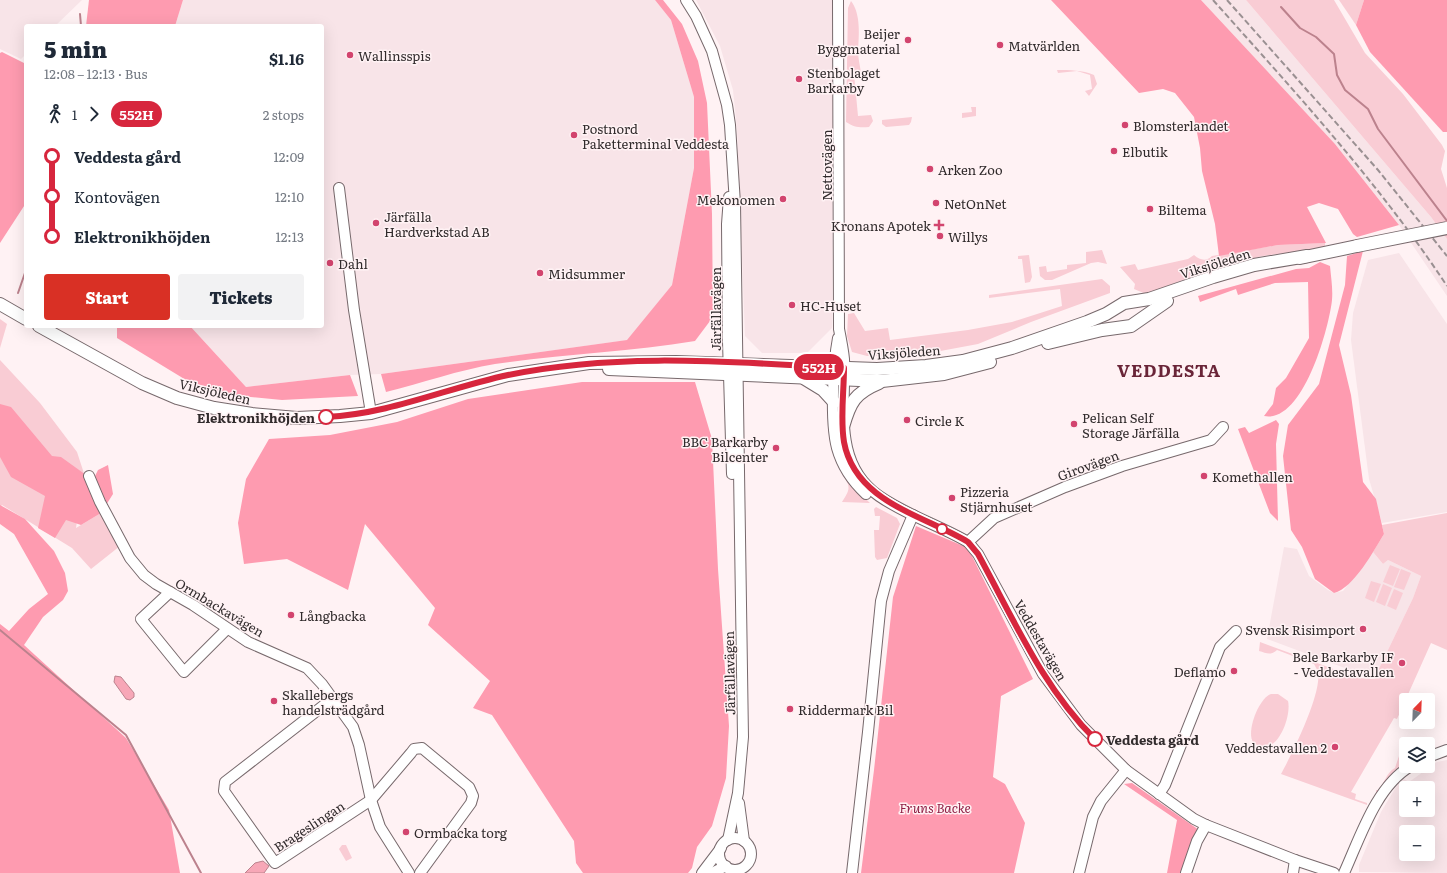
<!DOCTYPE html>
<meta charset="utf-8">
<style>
body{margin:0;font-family:Literata,serif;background:#f2f2f3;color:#1f2937;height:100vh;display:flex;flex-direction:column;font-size:15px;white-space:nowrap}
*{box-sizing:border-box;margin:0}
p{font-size:13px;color:#747a83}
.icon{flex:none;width:22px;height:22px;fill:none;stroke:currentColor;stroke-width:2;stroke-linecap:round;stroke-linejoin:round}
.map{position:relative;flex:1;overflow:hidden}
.details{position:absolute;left:24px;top:24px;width:300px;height:304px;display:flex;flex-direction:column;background:#fff;border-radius:4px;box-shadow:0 4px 16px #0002}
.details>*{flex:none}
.badge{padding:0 8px;border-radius:13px;font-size:14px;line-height:26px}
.needle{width:26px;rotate:23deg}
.fabs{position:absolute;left:1399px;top:693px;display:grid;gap:8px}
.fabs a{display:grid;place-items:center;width:36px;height:36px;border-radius:4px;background:#fff;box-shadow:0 4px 16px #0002;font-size:20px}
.map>.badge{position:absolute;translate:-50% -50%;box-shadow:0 0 0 2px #fff}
.legs{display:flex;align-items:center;gap:6px;height:44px;padding:0 20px;font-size:13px}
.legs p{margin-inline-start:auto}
.summary{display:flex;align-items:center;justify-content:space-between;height:68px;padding:0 20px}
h1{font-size:22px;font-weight:800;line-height:30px}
.button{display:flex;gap:8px;margin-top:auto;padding:8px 20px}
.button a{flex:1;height:46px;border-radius:4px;background:#d93025;color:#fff;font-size:16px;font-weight:800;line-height:46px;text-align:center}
.button a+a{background:#f2f2f3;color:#1f2937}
ul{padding:0 20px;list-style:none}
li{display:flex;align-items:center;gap:14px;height:40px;font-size:15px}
li i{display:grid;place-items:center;width:6px;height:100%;margin:0 5px;background:currentColor}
li i::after{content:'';width:10px;height:10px;margin:-5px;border:3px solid;border-radius:50%;background:#fff}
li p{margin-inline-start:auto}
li:first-child i{background:linear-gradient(#0000 50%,currentColor 0)}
li:last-child i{background:linear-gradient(currentColor 50%,#0000 0)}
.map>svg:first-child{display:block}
.built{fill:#f8e4e8;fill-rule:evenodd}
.green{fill:#f9ccd4}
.forest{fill:#fe9bb0}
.water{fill:#f7a7b7;stroke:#bc828d}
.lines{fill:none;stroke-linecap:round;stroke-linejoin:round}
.stream{stroke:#bc828d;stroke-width:2}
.minor-casing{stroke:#77696c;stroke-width:12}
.major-casing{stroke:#77696c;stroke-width:14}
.minor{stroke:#fff;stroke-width:10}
.major{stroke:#fff;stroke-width:12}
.rail{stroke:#9a9092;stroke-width:2;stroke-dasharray:6 3;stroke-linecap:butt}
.major-bridge-casing{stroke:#77696c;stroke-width:14;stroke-linecap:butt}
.major-bridge{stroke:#fff;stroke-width:12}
.line-1-casing{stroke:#fff;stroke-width:9}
.line-1{stroke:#d7263d;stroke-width:6}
.poi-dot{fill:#d2446e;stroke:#fff2f4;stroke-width:1.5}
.stop-1-dot{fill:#fff;stroke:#d7263d;stroke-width:2}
.labels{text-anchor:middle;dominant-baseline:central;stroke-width:3;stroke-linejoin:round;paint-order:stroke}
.poi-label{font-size:13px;fill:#312b2c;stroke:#fff2f4;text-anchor:start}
.street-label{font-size:13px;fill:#312b2c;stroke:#fff2f4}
.stop-label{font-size:13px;font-weight:bold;fill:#312b2c;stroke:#fff2f4;text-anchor:end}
.park-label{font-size:13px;font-style:italic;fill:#911f45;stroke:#fff2f4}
.district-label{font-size:17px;font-weight:bold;letter-spacing:1px;fill:#6a2538;stroke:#fff2f4}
</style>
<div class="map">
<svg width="1447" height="873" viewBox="0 0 1447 873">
<rect width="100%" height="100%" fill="#fff2f4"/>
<g class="built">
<polygon points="0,0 82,0 55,26 26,26 26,54 21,59 0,49"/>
<polygon points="183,0 655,0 671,20 694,97 694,168 672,285 628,340 381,374 350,375 246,387 190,326 322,326 322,26 175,26"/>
<polygon points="696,0 833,0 832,328 807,353 762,353 745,336 737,129 733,90 720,46"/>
<polygon points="1201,0 1246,0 1431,217 1447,239 1447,296 1399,225 1335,144"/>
<polygon points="1399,253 1447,324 1447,512 1382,523 1369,479 1351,340 1353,313 1368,260"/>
<polygon points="1284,547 1297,549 1309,576 1328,590 1334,593 1343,591 1373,552 1383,564 1388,560 1421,576 1413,598 1374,679 1267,639"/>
<path d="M1447 760V873L1359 872V865L1381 812 1399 782 1404 779 1409 782 1437 762ZM1406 788H1428V810H1406ZM1406 832H1428V854H1406Z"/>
</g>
<g class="green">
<polygon points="1246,0 1334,0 1365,53 1403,94 1442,145 1445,151 1441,169 1447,188 1447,239 1431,217"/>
<polygon points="1339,0 1364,0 1356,25"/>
<path d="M851 1C861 14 859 35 858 51 858 58 860 66 861 73L854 74 858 116 871 115 873 121 869 127C859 128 854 127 846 122L848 8Z"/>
<path d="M1057 70C1070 70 1082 70 1094 75L1097 84 1089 96 1085 91 1092 89 1090 75 1077 71 1058 73Z"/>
<polygon points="971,107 976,107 976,116 962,118 962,113 972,112"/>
<polygon points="912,117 911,122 909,125 886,127 882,124 882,120"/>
<path d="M1325 243V249L1262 256 1202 273 1146 294 1134 289 1135 284 1120 267 1135 264 1138 270 1188 259 1194 255C1200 260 1206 262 1212 256L1278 245Z"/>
<polygon points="1102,250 1107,264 1098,262 1091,263 1052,280 1045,280 1040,276 1039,267 1046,266 1047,272 1067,269 1067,265 1086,263 1086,252"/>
<polygon points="1029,255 1032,277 1030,282 1025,283 1022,259 1018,259 1018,256"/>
<polygon points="1102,279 1110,286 1110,293 1031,322 978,344 919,355 867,356 852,352 847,336 848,314 854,313 865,331 888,328 890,340 968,330 1012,322 1062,306 1060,289 989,298 989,295"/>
<polygon points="0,319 7,324 0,348"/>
<polygon points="0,360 40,403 77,452 93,501 78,514 76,528 101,513 120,546 91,569 72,548 2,505 0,507"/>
<path d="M840 471 851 485 870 503 842 502C852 487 850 486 840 471Z"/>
<polygon points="876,507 897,518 900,524 887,558 877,560 875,557 874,530 879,530 880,516 875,516 874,509"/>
<path d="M1447 513V650L1431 643 1397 719 1394 718 1351 792 1356 794 1355 799 1367 803V805L1281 774C1292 754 1322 694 1318 672 1317 669 1315 666 1314 664L1277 650C1271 656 1266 653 1259 651L1260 642 1358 678 1374 679 1413 598 1421 576 1388 560 1383 564 1373 552 1384 534 1382 525Z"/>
<polygon points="1390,565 1400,569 1393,586 1383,582"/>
<polygon points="1401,569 1411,573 1404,590 1394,587"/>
<polygon points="1371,581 1381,584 1374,602 1365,598"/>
<polygon points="1383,584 1392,588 1385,606 1376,602"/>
<polygon points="1394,589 1403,593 1396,610 1387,606"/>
<path d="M1271 694H1278L1288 701C1292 717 1275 762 1253 742 1246 731 1259 698 1271 694Z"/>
<path d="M1404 741 1407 744 1406 764 1390 777 1376 794V790H1379C1385 782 1386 773 1395 768Z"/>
<polygon points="342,845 346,845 352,858 346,861 339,849"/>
</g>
<g class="forest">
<polygon points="89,0 183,0 175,26 86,26"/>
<path d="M655 0H663L682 24 698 61 707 103 712 214 713 317 695 341C629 352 562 354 495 364 459 370 422 383 386 392L381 374 627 340 672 285 694 168V97L671 20Z"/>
<polygon points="1051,0 1201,0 1335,144 1399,225 1357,237 1353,234 1338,209 1319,203 1307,207 1326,243 1278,245 1219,256 1215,224 1202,171 1200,148 1194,117 1175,93 1163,89 1139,93"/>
<polygon points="1364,0 1447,0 1447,132 1443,132 1370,52 1356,25"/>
<polygon points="2,52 24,63 26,61 26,203 0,243 0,53"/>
<path d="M1363 251 1339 345 1351 395 1363 482 1376 499 1384 534C1374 550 1354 588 1334 593L1315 579 1302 547 1291 530 1283 456 1288 425 1319 384 1345 285 1347 256Z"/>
<path d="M1320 262 1330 266C1331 277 1333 289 1332 300 1329 328 1303 424 1264 416L1273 404 1276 388 1286 378 1309 338 1308 282 1275 283 1238 295 1236 289 1200 302 1198 296 1296 269 1309 268Z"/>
<polygon points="117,326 190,326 246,387 350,375 358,396 282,400 230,395 186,380 117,338"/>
<polygon points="582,382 695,382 712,439 718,569 729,726 726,778 712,826 697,847 692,868 688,873 583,873 576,863 574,841 492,715 473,708 490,681 428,625 435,608 365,524 348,590 287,559 244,564 238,523 246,479 269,439 330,435 397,422 468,399"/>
<polygon points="0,404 11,407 52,456 61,457 93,480 98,470 108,465 113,494 101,513 81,525 66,520 55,538 38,528 45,496 11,477 0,457"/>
<polygon points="1276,420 1279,424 1276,444 1278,521 1270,513 1238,429 1245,427 1249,433"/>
<polygon points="0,505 25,519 54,551 65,573 68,591 63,600 43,617 24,645 126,738 169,810 180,873 0,873 0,624 9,631 29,609 48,594 14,534 0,524"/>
<polygon points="916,526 968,548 1033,679 1001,696 993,777 1005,784 1025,823 1014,873 861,873 874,770 893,597"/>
<polygon points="1132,783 1199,830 1182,873 1167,873 1177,820 1124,784"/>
</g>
<g class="water">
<polygon points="115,676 121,677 134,693 134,697 130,700 126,699 114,682"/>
<polygon points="263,861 269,866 264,873 245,873 255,863"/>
</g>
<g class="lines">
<g class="stream">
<polyline points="1281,7 1300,28 1316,37 1334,54 1337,75 1345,90 1368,109 1378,129 1447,221"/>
<polyline points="80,14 81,26"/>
<polyline points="18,293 26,270"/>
<polyline points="0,630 126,735 201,873"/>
</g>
<g class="minor-casing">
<g id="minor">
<polyline points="686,0 696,16 712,51 727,105 730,125 735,204 743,737 738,793 728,840"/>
<path d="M838 0 839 329C841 339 843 349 844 359 846 407 832 463 879 496 906 515 939 525 968 542L978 554 1043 674 1081 725 1126 770 1194 819 1206 825 1295 860 1334 873"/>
<polyline points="339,188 354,310 371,413"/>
<polyline points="729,197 727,224 728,342 732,474"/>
<path d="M838 338C833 365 830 421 837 448 842 466 853 482 866 494"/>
<polyline points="89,476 100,502 130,558 144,575 156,584 193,605 248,642 307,668 322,684 353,727 359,745 371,800 380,827 409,873"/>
<polyline points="968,542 994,518 1065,487 1122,466 1211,440 1223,427"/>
<polyline points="170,592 141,619 184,672 227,629"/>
<polyline points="332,699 229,779 225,782 224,791 275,863 371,800 411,753 414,749 422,748 469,787 473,796 471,803 420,873"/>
<polyline points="1428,757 1447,750"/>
<polyline points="1159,794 1165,785 1220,647 1236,631"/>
<polyline points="739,803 744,841"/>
<circle cx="735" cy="854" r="16"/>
<polyline points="702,873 721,848"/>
<polyline points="712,873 726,866"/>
<polyline points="852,873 868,732 881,601 889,571 913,515"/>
<polyline points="1079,873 1093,817 1101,801 1126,770"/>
<polyline points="1186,873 1197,841 1206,825"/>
<polyline points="1293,873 1295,860"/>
<path d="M1344 873C1360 838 1376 786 1411 766"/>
</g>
</g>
<g class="major-casing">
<g id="major">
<polyline points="1300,258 1357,246"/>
<polyline points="0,304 26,319"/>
<polyline points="39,326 142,383 177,398 214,408 252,414 297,418 340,416 371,413 508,375 589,363 676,362 877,369 926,366 963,361 1012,348 1087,322 1106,314 1124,303 1149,299 1213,277 1254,265 1307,256"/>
<polyline points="1048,343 1102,330 1131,326 1167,301"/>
<polyline points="609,369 882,381 944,374 990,362"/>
<polyline points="805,379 823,390 834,402"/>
<path d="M843 427C850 402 855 393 879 383"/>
</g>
</g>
<use href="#minor" class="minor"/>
<use href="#major" class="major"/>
<g class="rail">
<path d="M1213 0C1295 92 1379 183 1447 286"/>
<polyline points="1227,0 1378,170 1447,256"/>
</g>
<g class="major-bridge-casing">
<polyline id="major-bridge" points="1357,246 1447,228"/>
</g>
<use href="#major-bridge" class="major-bridge"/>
</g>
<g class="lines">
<g class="line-1-casing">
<path id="line-1" d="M326 417C390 414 447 388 508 375 618 352 733 362 844 368 844 392 840 418 844 442 855 502 923 515 968 542L978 554C1013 618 1043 688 1095 739"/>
</g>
<use href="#line-1" class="line-1"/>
</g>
<g class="poi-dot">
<circle cx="908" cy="40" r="4"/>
<circle cx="1000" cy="45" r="4"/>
<circle cx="350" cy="55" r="4"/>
<circle cx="799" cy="79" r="4"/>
<circle cx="1125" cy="125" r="4"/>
<circle cx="574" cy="135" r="4"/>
<circle cx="1114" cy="151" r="4"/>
<circle cx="930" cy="169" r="4"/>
<circle cx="783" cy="199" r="4"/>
<circle cx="936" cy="203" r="4"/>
<circle cx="1150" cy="209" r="4"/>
<circle cx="376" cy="223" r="4"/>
<path d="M937 219h4v4h4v4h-4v4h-4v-4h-4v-4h4z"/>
<circle cx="940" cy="236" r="4"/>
<circle cx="330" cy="263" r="4"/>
<circle cx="540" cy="273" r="4"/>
<circle cx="792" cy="305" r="4"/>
<circle cx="907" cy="420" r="4"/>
<circle cx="1074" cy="424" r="4"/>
<circle cx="776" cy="448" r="4"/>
<circle cx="1204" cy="476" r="4"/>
<circle cx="952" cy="498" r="4"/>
<circle cx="291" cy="615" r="4"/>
<circle cx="1363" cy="629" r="4"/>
<circle cx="1402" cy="663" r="4"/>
<circle cx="1234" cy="671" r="4"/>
<circle cx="274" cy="701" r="4"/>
<circle cx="790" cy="709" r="4"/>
<circle cx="1335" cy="747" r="4"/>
<circle cx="406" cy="832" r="4"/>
</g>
<g class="stop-1-dot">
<circle cx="326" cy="417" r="7"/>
<circle cx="942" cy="529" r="5"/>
<circle cx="1095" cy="739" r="7"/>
</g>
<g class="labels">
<g class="poi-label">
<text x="900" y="33" text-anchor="end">Beijer<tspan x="900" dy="15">Byggmaterial</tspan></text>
<text x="1008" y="45">Matvärlden</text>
<text x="358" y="55">Wallinsspis</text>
<text x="807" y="72">Stenbolaget<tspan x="807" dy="15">Barkarby</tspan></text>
<text x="1133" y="125">Blomsterlandet</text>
<text x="582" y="128">Postnord<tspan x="582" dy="15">Paketterminal Veddesta</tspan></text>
<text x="1122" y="151">Elbutik</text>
<text x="938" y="169">Arken Zoo</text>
<text x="775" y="199" text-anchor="end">Mekonomen</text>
<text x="944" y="203">NetOnNet</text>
<text x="1158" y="209">Biltema</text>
<text x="384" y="216">Järfälla<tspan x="384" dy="15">Hardverkstad AB</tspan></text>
<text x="931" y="225" text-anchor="end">Kronans Apotek</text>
<text x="948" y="236">Willys</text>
<text x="338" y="263">Dahl</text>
<text x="548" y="273">Midsummer</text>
<text x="800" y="305">HC-Huset</text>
<text x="1082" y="417">Pelican Self<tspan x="1082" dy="15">Storage Järfälla</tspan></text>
<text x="915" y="420">Circle K</text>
<text x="768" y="441" text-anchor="end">BBC Barkarby<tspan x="768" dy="15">Bilcenter</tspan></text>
<text x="1212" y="476">Komethallen</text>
<text x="960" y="491">Pizzeria<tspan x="960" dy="15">Stjärnhuset</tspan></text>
<text x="299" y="615">Långbacka</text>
<text x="1355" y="629" text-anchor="end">Svensk Risimport</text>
<text x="1394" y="656" text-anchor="end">Bele Barkarby IF<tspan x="1394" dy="15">- Veddestavallen</tspan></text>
<text x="1226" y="671" text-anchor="end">Deflamo</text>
<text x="282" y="694">Skallebergs<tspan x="282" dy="15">handelsträdgård</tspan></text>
<text x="798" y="709">Riddermark Bil</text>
<text x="1327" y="747" text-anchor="end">Veddestavallen 2</text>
<text x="414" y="832">Ormbacka torg</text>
</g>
<g class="street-label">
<text transform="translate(826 165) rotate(-90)">Nettovägen</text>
<text transform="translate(1215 263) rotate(-17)">Viksjöleden</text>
<text transform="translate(715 309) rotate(-90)">Järfällavägen</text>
<text transform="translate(904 352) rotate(-4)">Viksjöleden</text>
<text transform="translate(215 391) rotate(13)">Viksjöleden</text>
<text transform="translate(1088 465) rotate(-20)">Girovägen</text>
<text transform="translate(220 607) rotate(31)">Ormbackavägen</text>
<text transform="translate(1041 640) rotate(60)">Veddestavägen</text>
<text transform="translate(729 673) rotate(-91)">Järfällavägen</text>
<text transform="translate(309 826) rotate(-33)">Brageslingan</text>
</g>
<g class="stop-label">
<text x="315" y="417">Elektronikhöjden</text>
<text x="1106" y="739" text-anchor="start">Veddesta gård</text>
</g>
<g class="park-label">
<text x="935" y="807">Fruns Backe</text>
</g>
<g class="district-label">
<text x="1169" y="369">VEDDESTA</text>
</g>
</g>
</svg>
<div class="fabs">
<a><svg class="needle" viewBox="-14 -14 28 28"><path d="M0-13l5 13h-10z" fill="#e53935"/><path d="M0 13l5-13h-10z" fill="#747a83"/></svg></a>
<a><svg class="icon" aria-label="layers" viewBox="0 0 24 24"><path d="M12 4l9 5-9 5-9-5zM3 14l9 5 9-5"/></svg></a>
<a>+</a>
<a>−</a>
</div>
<b class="badge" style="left:819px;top:367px;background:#d7263d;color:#fff">552H</b>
<section class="details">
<div class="summary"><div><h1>5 min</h1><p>12:08 – 12:13 · Bus</p></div><b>$1.16</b></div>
<div class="legs"><svg class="icon" aria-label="walk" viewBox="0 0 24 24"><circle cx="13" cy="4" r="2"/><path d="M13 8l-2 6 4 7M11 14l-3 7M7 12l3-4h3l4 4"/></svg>1<svg class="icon" aria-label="forward" viewBox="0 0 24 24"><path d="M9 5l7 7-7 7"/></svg><b class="badge" style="background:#d7263d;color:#fff">552H</b><p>2 stops</p></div>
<ul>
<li><i style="color:#d7263d"></i><b>Veddesta gård</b><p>12:09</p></li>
<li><i style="color:#d7263d"></i><span>Kontovägen</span><p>12:10</p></li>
<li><i style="color:#d7263d"></i><b>Elektronikhöjden</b><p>12:13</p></li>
</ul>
<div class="button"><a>Start</a><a>Tickets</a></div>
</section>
</div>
